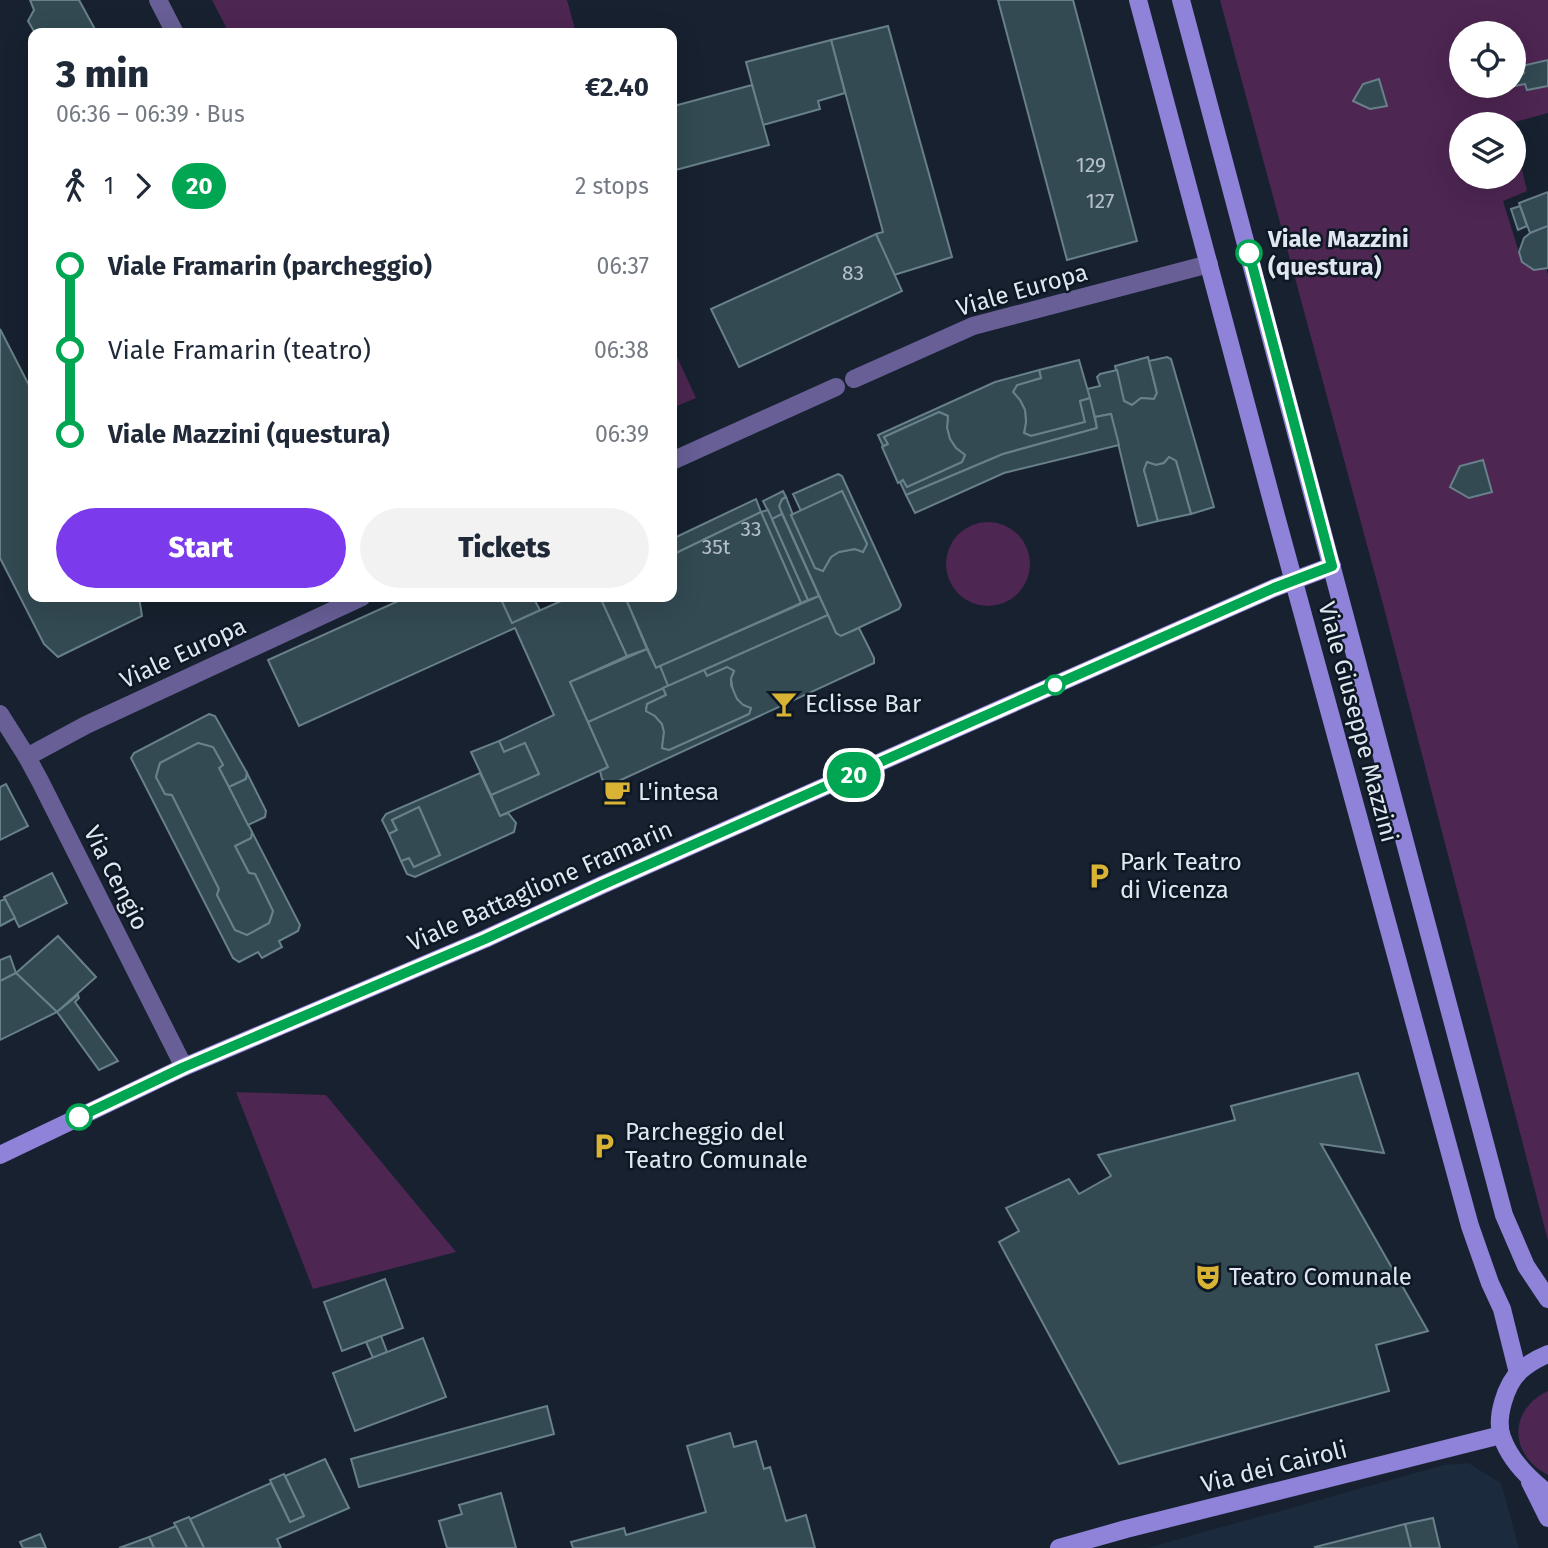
<!DOCTYPE html>
<meta charset="utf-8">
<style>
body{margin:0;font-family:"Fira Sans",sans-serif;background:#f2f2f3;color:#1f2937;height:100vh;display:flex;flex-direction:column;font-size:26px;white-space:nowrap}
*{box-sizing:border-box;margin:0}
p{font-size:23px;color:#747a83}
.icon{flex:none;width:38px;height:38px;fill:none;stroke:currentColor;stroke-width:2;stroke-linecap:round;stroke-linejoin:round}
.map{position:relative;flex:1;overflow:hidden}
.panel{position:absolute;left:28px;top:28px;width:649px;height:574px;display:flex;flex-direction:column;background:#fff;border-radius:14px;box-shadow:0 7px 28px #0002}
.panel>*{flex:none}
.badge{padding:0 14px;border-radius:23px;font-size:24px;line-height:46px}
.fabs{position:absolute;left:1449px;top:21px;display:grid;gap:14px}
.fabs a{display:grid;place-items:center;width:77px;height:77px;border-radius:50%;background:#fff;box-shadow:0 7px 28px #0002;font-size:35px}
.map>.badge{position:absolute;translate:-50% -50%;box-shadow:0 0 0 4px #fff}
.legs{display:flex;align-items:center;gap:10px;height:77px;padding:0 28px;font-size:23px}
.legs p{margin-inline-start:auto}
.overview{display:flex;align-items:center;justify-content:space-between;height:119px;padding:0 28px}
h1{font-size:38px;font-weight:800;line-height:52px}
.cta{display:flex;gap:14px;margin-top:auto;padding:14px 28px}
.cta a{flex:1;height:80px;border-radius:42px;background:#7c3aed;color:#fff;font-size:28px;font-weight:800;line-height:80px;text-align:center}
.cta a+a{background:#f2f2f3;color:#1f2937}
ul{padding:0 28px;list-style:none}
li{display:flex;align-items:center;gap:24px;height:84px;font-size:26px}
li i{display:grid;place-items:center;width:10px;height:100%;margin:0 9px;background:currentColor}
li i::after{content:'';width:18px;height:18px;margin:-9px;border:5px solid;border-radius:50%;background:#fff}
li p{margin-inline-start:auto}
li:first-child i{background:linear-gradient(#0000 50%,currentColor 0)}
li:last-child i{background:linear-gradient(currentColor 50%,#0000 0)}
.map>svg:first-child{display:block}
.built{fill:#1c2a3e}
.green{fill:#4d2652;fill-rule:evenodd}
.building{fill:#334a53;stroke:#688089;stroke-width:2}
.lines{fill:none;stroke-linecap:round;stroke-linejoin:round}
.street{stroke:#675f95;stroke-width:18}
.secondary{stroke:#8f82d9;stroke-width:18}
.line-1-casing{stroke:#fff;stroke-width:16}
.line-1{stroke:#00a651;stroke-width:10}
.stop-1-dot{fill:#fff;stroke:#00a651;stroke-width:3.5}
.labels{text-anchor:middle;dominant-baseline:central;stroke-width:5;stroke-linejoin:round;paint-order:stroke}
.number-label{font-size:21px;fill:#b5c0ca}
.stop-label{font-size:24px;font-weight:bold;fill:#e0e7f1;stroke:#0e1825;text-anchor:start}
.street-label{font-size:24px;fill:#e0e7f1;stroke:#0e1825}
.poi-label{font-size:24px;fill:#e0e7f1;stroke:#0e1825;text-anchor:start}
</style>
<div class="map">
<svg width="1548" height="1548" viewBox="0 0 1548 1548">
<rect width="100%" height="100%" fill="#17212f"/>
<polygon class="built" points="1468,1463 1501,1483 1519,1548 1147,1548 1444,1465"/>
<g class="green">
<polygon points="212,0 567,0 576,33 229,33"/>
<path d="M1220 0H1548V60L1523 66 1524 73 1514 75V33H1461V86L1511 87 1525 84 1527 90 1548 86V113L1511 123V124H1461V177H1514V135L1527 191 1503 201 1522 262 1534 270 1546 268 1548 274V1241L1384 608ZM1379 79 1386 106 1370 109 1354 100 1363 84ZM1483 460 1491 492 1469 498 1450 487 1460 466Z"/>
<polygon points="672,346 696,398 672,408"/>
<circle cx="988" cy="564" r="42"/>
<polygon points="236,1092 326,1095 456,1252 313,1289"/>
<path d="M1548 1391V1475C1509 1455 1508 1410 1548 1391Z"/>
</g>
<g class="building">
<polygon points="30,0 79,0 97,33 35,33 28,21 34,10"/>
<polygon points="998,0 1073,0 1137,241 1067,260"/>
<polygon points="888,26 952,257 894,275 876,234 883,232 831,40"/>
<polygon points="831,40 845,93 818,101 820,109 763,125 746,62"/>
<polygon points="1548,60 1548,86 1527,90 1525,84 1510,87 1514,86 1514,75 1524,73 1522,66"/>
<polygon points="1379,79 1387,106 1370,109 1353,101 1363,84"/>
<polygon points="752,85 769,145 672,171 672,98 674,106"/>
<polygon points="1548,192 1548,226 1530,233 1519,203"/>
<polygon points="1520,206 1527,226 1518,230 1511,209"/>
<polygon points="1548,226 1548,268 1534,270 1522,262 1519,252 1524,238 1530,233"/>
<polygon points="876,234 902,291 739,367 711,309"/>
<polygon points="0,329 33,393 33,597 139,597 142,616 58,657 44,644 0,558"/>
<polygon points="1148,357 1157,393 1154,399 1141,398 1132,405 1124,401 1115,366"/>
<polygon points="1167,357 1171,359 1214,507 1191,514 1176,461 1169,457 1164,463 1156,465 1147,462 1144,470 1158,521 1138,526 1111,414 1095,417 1087,389 1100,386 1097,377 1100,374 1117,370 1124,401 1132,405 1141,398 1154,399 1157,393 1149,361"/>
<polygon points="1079,360 1090,398 1080,401 1085,422 1031,436 1024,433 1026,422 1025,410 1020,400 1013,392 1017,385 1041,378 1039,370"/>
<polygon points="1039,370 1041,378 1017,385 1013,392 1020,400 1025,410 1026,422 1024,433 1031,436 1085,422 1080,401 1090,398 1097,428 1003,454 906,495 900,482 903,480 907,487 962,462 965,455 956,448 950,439 947,428 948,416 939,412 884,437 888,444 883,446 878,435 995,382"/>
<polygon points="939,412 948,416 947,428 950,439 956,448 965,455 962,462 907,487 903,480 898,483 882,447 888,444 884,437"/>
<polygon points="1111,414 1119,445 1004,473 915,513 906,495 1003,454 1097,428 1095,417"/>
<polygon points="1169,457 1176,461 1191,514 1158,521 1144,470 1147,462 1156,465 1164,463"/>
<polygon points="1483,460 1492,492 1469,498 1450,487 1460,466"/>
<polygon points="838,474 842,476 901,605 899,609 841,636 836,633 779,506 782,499 786,497 793,515 791,515 815,568 823,571 831,557 839,552 855,549 863,552 867,544 842,491 801,511 793,494"/>
<polygon points="783,491 786,497 782,499 779,506 782,514 772,519 763,501"/>
<polygon points="842,491 867,544 863,552 855,549 839,552 831,557 823,571 815,568 791,515"/>
<polygon points="756,499 761,512 672,555 672,539"/>
<polygon points="768,510 808,600 801,603 761,512"/>
<polygon points="761,512 801,603 656,668 625,597 672,597 672,555"/>
<polygon points="782,514 819,596 808,600 772,519"/>
<polygon points="819,596 828,615 668,686 660,666"/>
<polygon points="407,597 500,597 512,623 570,597 600,597 627,656 570,682 608,767 500,816 491,795 539,774 525,743 504,752 499,741 554,715 515,628 299,726 268,660"/>
<polygon points="500,597 533,597 540,610 512,623"/>
<polygon points="600,597 625,597 647,649 627,656"/>
<polygon points="828,615 836,633 841,636 859,628 874,658 874,663 610,785 602,779 600,771 608,767 588,722 663,688 666,695 647,704 646,711 655,716 662,724 664,732 662,748 669,750 749,714 751,708 743,705 737,699 733,692 731,678 734,671 727,667 707,676 704,670"/>
<polygon points="647,649 656,668 660,666 668,686 588,722 570,682"/>
<polygon points="727,667 734,671 731,678 731,685 737,699 743,705 751,708 749,714 669,750 662,748 664,732 662,724 655,716 646,711 647,704 666,695 663,688 704,670 707,676"/>
<polygon points="209,714 215,716 247,773 246,779 229,787 219,768 223,765 213,747 198,743 160,763 156,777 165,794 172,795 219,889 217,895 235,930 247,935 269,923 273,911 255,874 249,873 235,846 251,838 252,832 300,925 298,931 279,941 282,947 262,958 258,952 239,962 233,958 131,758 134,753"/>
<polygon points="499,741 504,752 525,743 539,774 491,795 471,752"/>
<polygon points="198,743 213,747 223,765 219,768 252,832 251,838 235,846 249,873 255,874 273,911 269,923 247,935 235,930 217,895 219,889 172,795 165,794 156,777 160,763"/>
<polygon points="247,773 266,811 265,817 248,825 229,787 246,779"/>
<polygon points="480,773 500,816 508,813 516,823 514,832 415,877 407,874 401,861 409,858 414,867 440,855 419,807 392,820 397,830 389,834 382,820 386,814"/>
<polygon points="6,784 28,826 0,840 0,787"/>
<polygon points="419,807 440,855 414,867 409,858 401,861 389,834 397,830 392,820"/>
<polygon points="52,873 67,903 19,927 4,897"/>
<polygon points="5,899 15,918 0,926 0,901"/>
<polygon points="58,936 96,977 57,1012 16,973"/>
<polygon points="10,956 16,973 0,981 0,960"/>
<polygon points="16,973 57,1012 0,1040 0,981"/>
<polygon points="78,995 79,998 75,1002 118,1061 99,1070 57,1012"/>
<polygon points="1358,1073 1384,1153 1321,1144 1428,1331 1376,1345 1389,1391 1119,1464 999,1242 1019,1231 1006,1208 1069,1179 1079,1194 1111,1176 1098,1155 1235,1120 1231,1106"/>
<polygon points="385,1279 403,1328 342,1351 324,1302"/>
<polygon points="381,1336 387,1352 373,1358 366,1342"/>
<polygon points="423,1338 446,1397 355,1431 333,1373"/>
<polygon points="547,1406 554,1434 359,1487 351,1459"/>
<polygon points="730,1433 734,1447 756,1441 764,1469 770,1467 786,1521 806,1515 815,1548 573,1548 571,1542 624,1528 626,1535 706,1512 687,1446"/>
<polygon points="325,1459 349,1508 277,1539 281,1548 204,1548 190,1519 271,1483 290,1522 304,1516 285,1476"/>
<polygon points="284,1474 304,1516 290,1522 270,1480"/>
<polygon points="501,1493 516,1548 447,1548 439,1521 462,1514 459,1505"/>
<polygon points="189,1517 190,1519 204,1548 187,1548 174,1523"/>
<polygon points="1433,1518 1440,1548 1411,1548 1405,1524"/>
<polygon points="1405,1524 1411,1548 1316,1548 1315,1547"/>
<polygon points="176,1526 187,1548 154,1548 149,1537"/>
<polygon points="40,1534 46,1548 23,1548 20,1542"/>
<polygon points="149,1537 154,1548 119,1548"/>
</g>
<g class="lines">
<g class="street">
<polyline points="158,0 175,33"/>
<polyline points="854,379 973,326 1209,264"/>
<polyline points="672,461 836,387"/>
<polyline points="0,714 27,757 40,781 184,1067"/>
<polyline points="27,757 86,725 362,597"/>
</g>
<g class="secondary">
<polyline points="1138,0 1276,516 1470,1226 1490,1283 1502,1309 1518,1373"/>
<polyline points="1181,0 1504,1215 1526,1266 1548,1299"/>
<polyline points="0,1155 184,1067 485,939 602,885 1274,588 1332,566"/>
<path d="M1548 1354C1538 1358 1528 1364 1520 1371 1506 1384 1495 1418 1502 1437 1510 1460 1527 1477 1545 1491L1548 1492"/>
<polyline points="1530,1482 1548,1518"/>
<polyline points="1059,1548 1126,1529 1501,1435"/>
</g>
</g>
<g class="lines">
<g class="line-1-casing">
<polyline id="line-1" points="79,1117 184,1067 485,939 602,885 1274,588 1332,566 1249,253"/>
</g>
<use href="#line-1" class="line-1"/>
</g>
<defs>
<g id="bar-bare" transform="scale(2.1)"><path d="M-6-5H6L.8 .8V4.5H3.5V6h-7V4.5H-.8V.8Z" fill="#d9b334" stroke="#0e1825" stroke-width="2.5" paint-order="stroke"/></g>
<g id="cafe-bare" transform="scale(2.1)"><path d="M-5.5-4.5H6V0H3Q3 3.5 0 3.5H-2.5Q-5.5 3.5-5.5 0ZM3-3.2v2h1.7v-2ZM-6 4.5H4V6H-6Z" fill="#d9b334" stroke="#0e1825" stroke-width="2.5" paint-order="stroke"/></g>
<g id="parking-bare" transform="scale(2.1)"><path d="M-3.5-5.5H1a3.5 3.5 0 0 1 0 7H-1V5.5H-3.5ZM-1-3.4V-.6H.8a1.4 1.4 0 0 0 0-2.8Z" fill="#d9b334" stroke="#0e1825" stroke-width="2.5" paint-order="stroke"/></g>
<g id="theatre-bare" transform="scale(2.1)"><path d="M-5-5.5Q0-4 5-5.5V0Q5 5 0 6Q-5 5-5 0ZM-3.3-2.5H-1v1.5H-3.3ZM1-2.5H3.3v1.5H1ZM-2.8 1Q0 5.5 2.8 1Z" fill="#d9b334" stroke="#0e1825" stroke-width="2.5" paint-order="stroke"/></g>
</defs>
<g fill-rule="evenodd">
<use href="#bar-bare" x="784" y="704"/>
<use href="#cafe-bare" x="617" y="792"/>
<use href="#parking-bare" x="1099" y="876"/>
<use href="#parking-bare" x="604" y="1146"/>
<use href="#theatre-bare" x="1208" y="1277"/>
</g>
<g class="stop-1-dot">
<circle cx="1249" cy="253" r="12"/>
<circle cx="1055" cy="685" r="9"/>
<circle cx="79" cy="1117" r="12"/>
</g>
<g class="labels">
<g class="number-label">
<text x="1091" y="165">129</text>
<text x="1100" y="201">127</text>
<text x="853" y="273">83</text>
<text x="751" y="529">33</text>
<text x="716" y="547">35t</text>
</g>
<g class="stop-label">
<text x="1268" y="239">Viale Mazzini<tspan x="1268" dy="28">(questura)</tspan></text>
</g>
<g class="street-label">
<text transform="translate(1022 290) rotate(-16)">Viale Europa</text>
<text transform="translate(183 653) rotate(-25)">Viale Europa</text>
<text transform="translate(1358 722) rotate(75)">Viale Giuseppe Mazzini</text>
<text transform="translate(116 878) rotate(63)">Via Cengio</text>
<text transform="translate(540 886) rotate(-24)">Viale Battaglione Framarin</text>
<text transform="translate(1274 1467) rotate(-14)">Via dei Cairoli</text>
</g>
<g class="poi-label">
<text x="805" y="704">Eclisse Bar</text>
<text x="638" y="792">L'intesa</text>
<text x="1120" y="862">Park Teatro<tspan x="1120" dy="28">di Vicenza</tspan></text>
<text x="625" y="1132">Parcheggio del<tspan x="625" dy="28">Teatro Comunale</tspan></text>
<text x="1229" y="1277">Teatro Comunale</text>
</g>
</g>
</svg>
<div class="fabs">
<a><svg class="icon" aria-label="locate" viewBox="0 0 24 24"><circle cx="12" cy="12" r="6"/><path d="M12 2v4M12 18v4M2 12h4M18 12h4"/></svg></a>
<a><svg class="icon" aria-label="layers" viewBox="0 0 24 24"><path d="M12 4l9 5-9 5-9-5zM3 14l9 5 9-5"/></svg></a>
</div>
<b class="badge" style="left:854px;top:775px;background:#00a651;color:#fff">20</b>
<section class="panel">
<div class="overview"><div><h1>3 min</h1><p>06:36 – 06:39 · Bus</p></div><b>€2.40</b></div>
<div class="legs"><svg class="icon" aria-label="walk" viewBox="0 0 24 24"><circle cx="13" cy="4" r="2"/><path d="M13 8l-2 6 4 7M11 14l-3 7M7 12l3-4h3l4 4"/></svg>1<svg class="icon" aria-label="forward" viewBox="0 0 24 24"><path d="M9 5l7 7-7 7"/></svg><b class="badge" style="background:#00a651;color:#fff">20</b><p>2 stops</p></div>
<ul>
<li><i style="color:#00a651"></i><b>Viale Framarin (parcheggio)</b><p>06:37</p></li>
<li><i style="color:#00a651"></i><span>Viale Framarin (teatro)</span><p>06:38</p></li>
<li><i style="color:#00a651"></i><b>Viale Mazzini (questura)</b><p>06:39</p></li>
</ul>
<div class="cta"><a>Start</a><a>Tickets</a></div>
</section>
</div>
